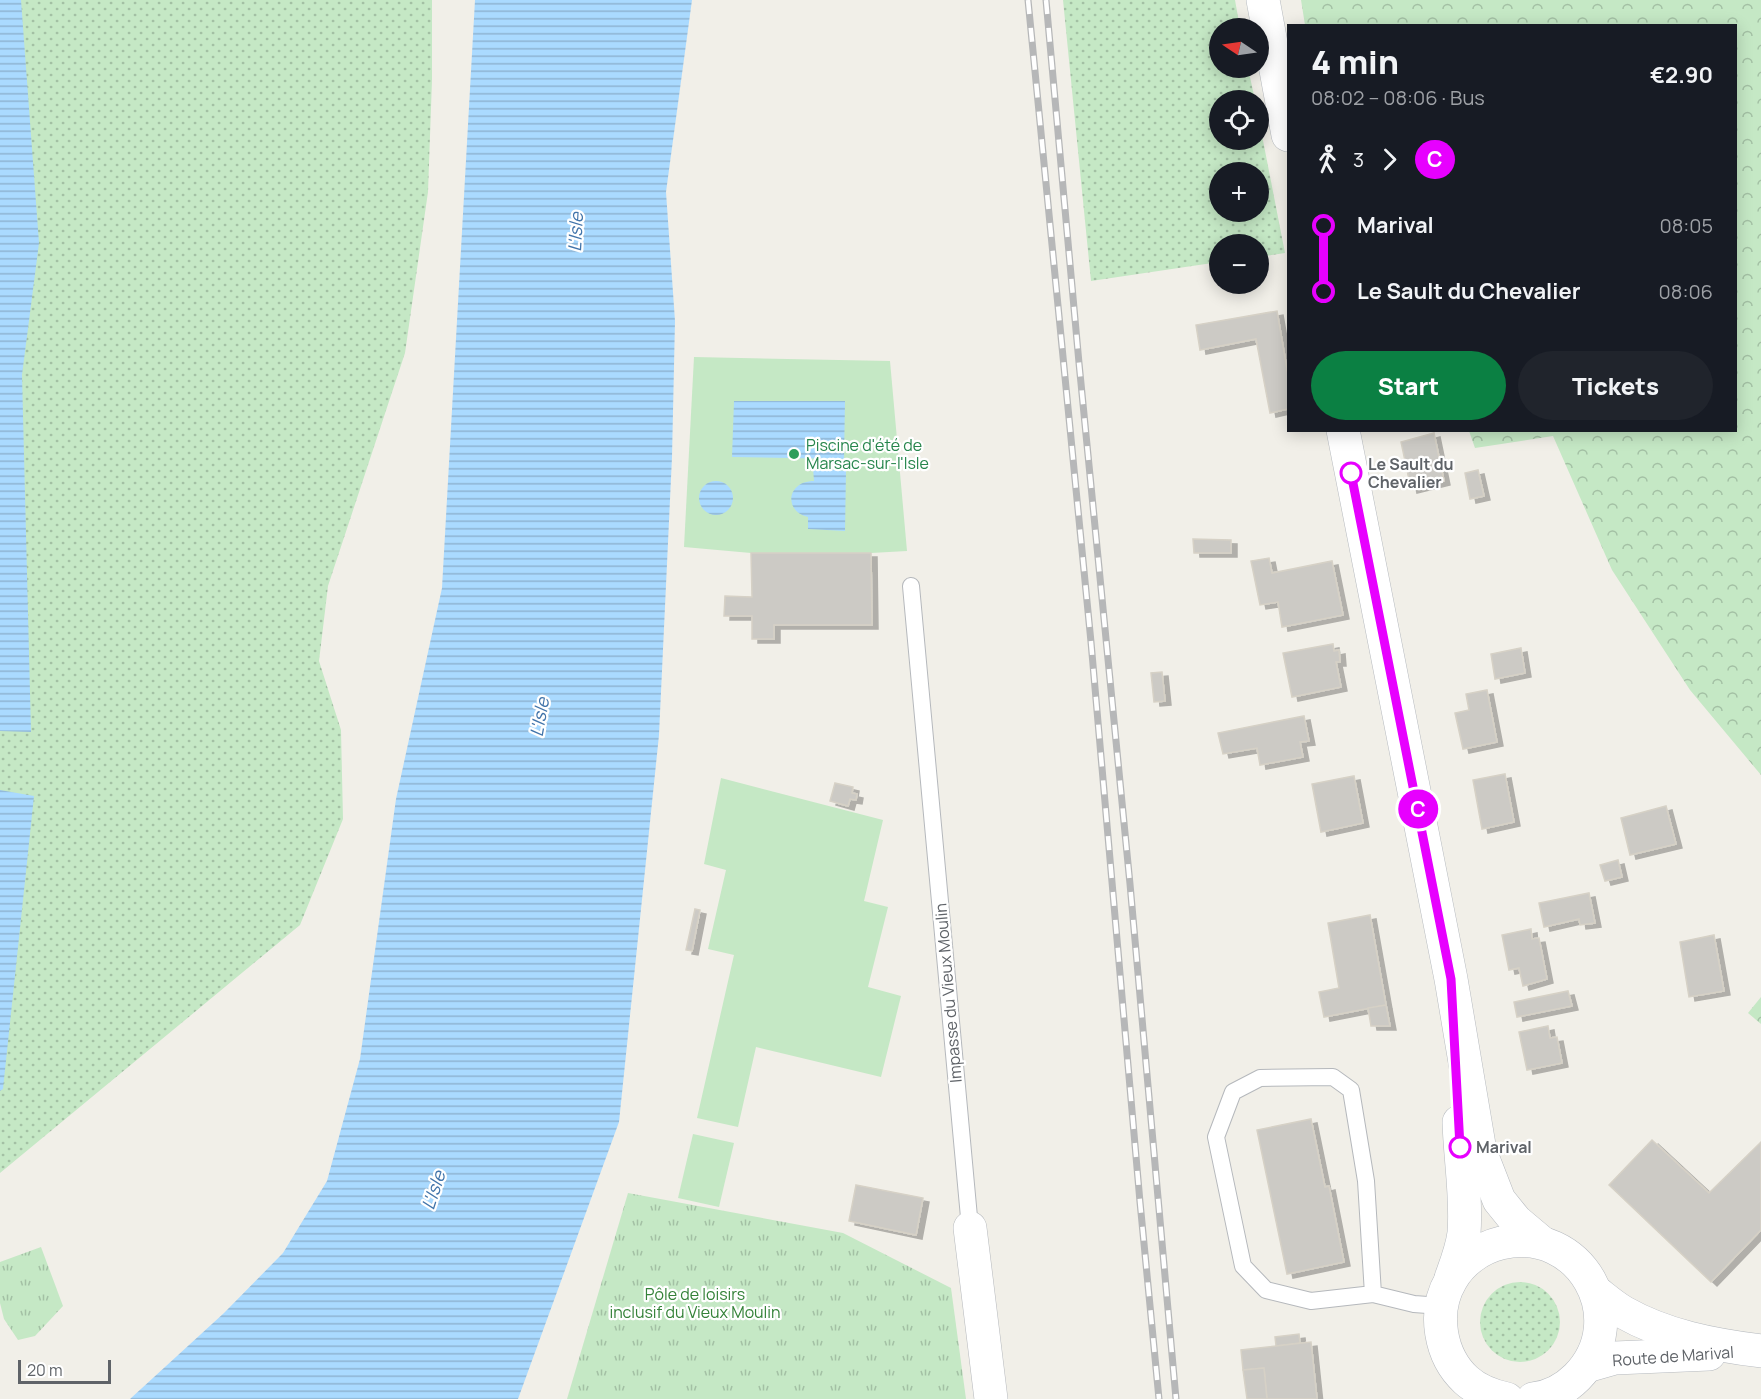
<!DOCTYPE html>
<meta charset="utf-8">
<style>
body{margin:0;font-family:Manrope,sans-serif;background:#20242c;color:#f1f3f6;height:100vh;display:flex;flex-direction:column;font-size:22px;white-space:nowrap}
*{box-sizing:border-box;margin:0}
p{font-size:20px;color:#9ea1a6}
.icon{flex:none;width:33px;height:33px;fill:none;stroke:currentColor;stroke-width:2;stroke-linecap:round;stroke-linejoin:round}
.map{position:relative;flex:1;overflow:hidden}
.sheet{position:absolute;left:1287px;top:24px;width:450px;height:408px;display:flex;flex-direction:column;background:#171b24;border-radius:0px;box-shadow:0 3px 15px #0003}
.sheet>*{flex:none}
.badge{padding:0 12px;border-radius:20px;font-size:21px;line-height:39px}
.needle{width:39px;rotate:283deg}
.tools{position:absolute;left:1209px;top:18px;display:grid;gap:12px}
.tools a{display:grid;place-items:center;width:60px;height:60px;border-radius:50%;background:#171b24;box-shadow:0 3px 15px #0003;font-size:30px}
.scale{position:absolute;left:18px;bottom:15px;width:93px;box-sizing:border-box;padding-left:6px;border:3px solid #5f6368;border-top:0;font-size:16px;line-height:21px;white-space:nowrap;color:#5f6368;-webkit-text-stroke:4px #fff;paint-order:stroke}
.map>.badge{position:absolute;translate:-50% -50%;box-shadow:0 0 0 3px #fff}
.legs{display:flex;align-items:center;gap:9px;height:66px;padding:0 24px;font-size:20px}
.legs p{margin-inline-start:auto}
.summary{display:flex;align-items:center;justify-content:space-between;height:102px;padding:0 24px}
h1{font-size:33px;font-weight:800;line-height:45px}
.button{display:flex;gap:12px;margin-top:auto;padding:12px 24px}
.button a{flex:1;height:69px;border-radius:36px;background:#0b8043;color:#fff;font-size:24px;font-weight:800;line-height:69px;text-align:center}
.button a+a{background:#20242c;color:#f1f3f6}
ul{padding:0 24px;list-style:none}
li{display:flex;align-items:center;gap:21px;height:66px;font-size:22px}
li i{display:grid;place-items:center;width:9px;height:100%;margin:0 8px;background:currentColor}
li i::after{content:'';width:15px;height:15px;margin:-8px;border:4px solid;border-radius:50%;background:#171b24}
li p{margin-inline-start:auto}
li:first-child i{background:linear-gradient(#0000 50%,currentColor 0)}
li:last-child i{background:linear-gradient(currentColor 50%,#0000 0)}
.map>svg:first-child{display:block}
.grass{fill:url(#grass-dots);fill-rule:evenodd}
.forest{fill:url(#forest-crowns)}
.park{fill:url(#park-tufts)}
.pitch{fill:#c5e8c5}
.water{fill:url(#water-rules)}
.building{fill:#cccac5;stroke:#d6d1c6;stroke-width:1.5;filter:url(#shadow)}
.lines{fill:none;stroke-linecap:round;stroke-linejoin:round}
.lane-casing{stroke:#b5b8bc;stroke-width:18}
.street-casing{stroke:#b5b8bc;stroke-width:34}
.secondary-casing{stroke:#b6babf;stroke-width:34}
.lane{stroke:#fff;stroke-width:16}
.street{stroke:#fff;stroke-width:33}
.secondary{stroke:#fff;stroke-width:33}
.rail-casing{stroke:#b6b7b8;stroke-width:7}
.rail{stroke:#fff;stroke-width:4.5;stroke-dasharray:14;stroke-linecap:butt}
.line-1-casing{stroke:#fff;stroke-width:14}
.line-1{stroke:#e700ff;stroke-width:9}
.leisure-dot{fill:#2e9e5b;stroke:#fff;stroke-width:2}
.stop-1-dot{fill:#fff;stroke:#e700ff;stroke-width:3}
.labels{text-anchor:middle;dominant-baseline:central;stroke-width:4.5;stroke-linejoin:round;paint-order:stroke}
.leisure-label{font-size:16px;fill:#27864d;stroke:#fff;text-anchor:start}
.stop-label{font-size:16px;font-weight:bold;fill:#5f6368;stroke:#fff;text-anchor:start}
.street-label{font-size:16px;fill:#5f6368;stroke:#fff}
.park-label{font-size:16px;fill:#348238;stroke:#fff}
.water-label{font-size:18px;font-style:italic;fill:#4174aa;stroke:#fff}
</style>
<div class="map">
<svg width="1761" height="1399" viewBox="0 0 1761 1399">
<defs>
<pattern id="grass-dots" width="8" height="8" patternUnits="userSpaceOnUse" patternTransform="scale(1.5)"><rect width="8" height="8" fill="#c5e8c5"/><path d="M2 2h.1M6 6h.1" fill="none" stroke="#a3c0a4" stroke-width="1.8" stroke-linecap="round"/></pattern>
<pattern id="forest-crowns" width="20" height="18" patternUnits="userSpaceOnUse" patternTransform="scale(1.5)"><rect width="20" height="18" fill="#c5e8c5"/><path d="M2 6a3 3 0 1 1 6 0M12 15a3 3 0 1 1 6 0" fill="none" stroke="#a3c0a4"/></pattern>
<pattern id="park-tufts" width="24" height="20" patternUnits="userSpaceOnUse" patternTransform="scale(1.5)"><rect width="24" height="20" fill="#c5e8c5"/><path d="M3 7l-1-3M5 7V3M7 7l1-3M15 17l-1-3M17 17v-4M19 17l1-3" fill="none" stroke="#a3c0a4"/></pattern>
<pattern id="water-rules" width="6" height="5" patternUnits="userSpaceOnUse" patternTransform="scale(1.5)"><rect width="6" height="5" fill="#aadaff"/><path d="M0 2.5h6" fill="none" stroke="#8eb4d2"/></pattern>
<filter id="shadow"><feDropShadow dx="6" dy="4" stdDeviation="0" flood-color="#0004"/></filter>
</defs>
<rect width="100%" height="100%" fill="#f1efe8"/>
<g class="grass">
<polygon points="0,0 432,0 432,80 428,192 405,353 328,586 319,661 341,730 343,819 300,925 0,1173"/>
<path d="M1063 0H1235L1240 28H1220V68H1248L1255 100H1220V140H1258L1259 120 1285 253 1259 257 1258 244H1220L1219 262 1091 281ZM1220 172H1258V212H1220Z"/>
<circle cx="1520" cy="1322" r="40"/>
</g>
<g class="forest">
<polygon points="1301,0 1761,0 1761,775 1690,690 1612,570 1553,436 1475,448 1469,431 1736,430 1736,26 1305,25"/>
<polygon points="1761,997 1761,1024 1748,1013"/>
</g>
<g class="park">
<polygon points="628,1193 843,1233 951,1288 966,1399 567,1399"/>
<polygon points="41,1247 63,1306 35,1336 18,1340 4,1319 0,1303 0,1262"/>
</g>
<g class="pitch">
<polygon points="694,357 890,361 907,551 871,553 751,553 684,547"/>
<polygon points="721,778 883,820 864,901 888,907 868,987 901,996 881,1077 756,1047 738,1127 697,1118 734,955 708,949 726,870 704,864"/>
<polygon points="693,1134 734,1143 719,1207 678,1198"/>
</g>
<g class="water">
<polygon points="0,0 21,0 39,243 22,375 31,732 0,731"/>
<polygon points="475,0 692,0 666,192 675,321 672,457 659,735 619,1122 518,1399 130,1399 224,1313 283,1253 327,1181 360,1059 396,799 442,588"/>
<polygon points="734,401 845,401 844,459 732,457"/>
<path d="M813 468 846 471 845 531 808 529V517C783 511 787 481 814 481Z"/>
<circle cx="716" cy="498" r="17"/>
<polygon points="0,790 34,796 3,1089 0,1091"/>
</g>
<g class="building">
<polygon points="1277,311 1288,375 1288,409 1270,413 1256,339 1200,350 1196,325"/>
<polygon points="1434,433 1444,481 1411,489 1401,442"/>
<polygon points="1478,470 1484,496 1470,499 1465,473"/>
<polygon points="1193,539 1231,540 1231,553 1194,553"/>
<polygon points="751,553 871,553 872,625 774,625 774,639 752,639 752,616 724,616 725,596 752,597"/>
<polygon points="1269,558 1272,573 1332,561 1343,615 1282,627 1278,602 1260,605 1251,561"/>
<polygon points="1333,644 1334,651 1339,650 1340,662 1336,662 1341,687 1292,697 1283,653"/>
<polygon points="1521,648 1525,673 1495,679 1491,654"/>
<polygon points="1162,672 1165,701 1154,702 1151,673"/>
<polygon points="1487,690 1497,742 1463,749 1455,713 1469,710 1466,694"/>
<polygon points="1304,716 1309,741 1300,742 1303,757 1260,765 1257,748 1223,754 1218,733"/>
<polygon points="1505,774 1514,822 1482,829 1473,780"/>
<polygon points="1354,776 1363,823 1321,832 1312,784"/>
<polygon points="835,783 853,787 852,793 857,794 856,800 850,799 848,806 830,801"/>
<polygon points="1666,806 1676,844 1630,855 1621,818"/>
<polygon points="1618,860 1622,877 1605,881 1600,865"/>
<polygon points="1589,893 1595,923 1580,925 1579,919 1544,927 1539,903"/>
<polygon points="695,909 700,910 692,951 686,950"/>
<polygon points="1370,915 1386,1005 1324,1017 1319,992 1339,988 1328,923"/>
<polygon points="1531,929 1532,939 1539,938 1547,979 1523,986 1519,968 1509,970 1502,935"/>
<polygon points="1714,935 1724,991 1689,997 1680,942"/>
<polygon points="1568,991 1572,1006 1517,1017 1514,1002"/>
<polygon points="1386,1005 1390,1026 1371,1026 1368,1008"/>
<polygon points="1548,1026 1550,1038 1557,1037 1562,1063 1527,1070 1519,1032"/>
<polygon points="1311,1119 1325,1187 1329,1186 1344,1262 1287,1274 1257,1130"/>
<polygon points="1652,1140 1709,1193 1761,1142 1761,1230 1711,1282 1609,1185"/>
<polygon points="856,1185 923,1198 916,1235 849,1221"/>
<polygon points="1299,1334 1300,1343 1276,1346 1275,1337"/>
<polygon points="1311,1342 1317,1399 1267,1399 1264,1368 1243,1370 1241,1350"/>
<polygon points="1264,1368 1267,1399 1247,1399 1243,1370"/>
</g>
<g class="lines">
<g class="lane-casing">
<g id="lane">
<polyline points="911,586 970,1228"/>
<polyline points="1373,1294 1366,1181 1351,1090 1333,1077 1260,1078 1233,1092 1216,1137 1243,1266 1266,1290 1311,1301 1373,1294 1414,1304 1441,1306"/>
</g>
</g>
<g class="street-casing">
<polyline id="street" points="970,1228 991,1399"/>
</g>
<g class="secondary-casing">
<g id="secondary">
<polyline points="1263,0 1288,135"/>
<polyline points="1343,430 1451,979 1480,1151 1499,1200 1516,1221 1541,1242"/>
<path d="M1451 1278C1456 1264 1462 1249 1464 1233 1467 1197 1460 1158 1459 1122"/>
<path d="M1596 1292C1605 1299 1613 1306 1623 1312 1665 1336 1713 1345 1761 1351"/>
<polyline points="1587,1366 1615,1358 1709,1354"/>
<path d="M1507 1399C1493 1396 1478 1391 1466 1380 1440 1356 1432 1312 1451 1280 1461 1262 1480 1248 1501 1243 1580 1224 1634 1319 1577 1377 1565 1389 1550 1397 1533 1399"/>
</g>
</g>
<use href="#lane" class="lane"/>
<use href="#street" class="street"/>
<use href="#secondary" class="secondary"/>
<g class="rail-casing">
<g id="rail">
<polyline points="1028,0 1091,642 1140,1202 1159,1399"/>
<polyline points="1046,0 1079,363 1130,884 1176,1399"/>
</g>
</g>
<use href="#rail" class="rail"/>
</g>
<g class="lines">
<g class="line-1-casing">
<polyline id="line-1" points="1351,473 1451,979 1460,1147"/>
</g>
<use href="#line-1" class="line-1"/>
</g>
<circle class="leisure-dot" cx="794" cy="454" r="6"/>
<g class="stop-1-dot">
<circle cx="1351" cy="473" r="10"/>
<circle cx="1460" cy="1147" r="10"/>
</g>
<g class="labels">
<g class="leisure-label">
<text x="806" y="445">Piscine d'été de<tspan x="806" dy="18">Marsac-sur-l'Isle</tspan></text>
</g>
<g class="stop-label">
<text x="1368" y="464">Le Sault du<tspan x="1368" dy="18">Chevalier</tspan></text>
<text x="1476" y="1147">Marival</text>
</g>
<g class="street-label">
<text transform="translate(948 993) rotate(-95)">Impasse du Vieux Moulin</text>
<text transform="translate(1673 1356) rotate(-4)">Route de Marival</text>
</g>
<g class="park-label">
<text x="695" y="1294">Pôle de loisirs<tspan x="695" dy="18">inclusif du Vieux Moulin</tspan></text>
</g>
<g class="water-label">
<text transform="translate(575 232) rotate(-87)">L'Isle</text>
<text transform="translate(539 717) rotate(-80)">L'Isle</text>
<text transform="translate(433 1190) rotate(-72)">L'Isle</text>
</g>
</g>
</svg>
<div class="tools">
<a><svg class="needle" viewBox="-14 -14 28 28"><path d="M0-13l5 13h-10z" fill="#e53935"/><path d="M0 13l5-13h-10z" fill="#9ea1a6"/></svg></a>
<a><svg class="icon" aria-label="locate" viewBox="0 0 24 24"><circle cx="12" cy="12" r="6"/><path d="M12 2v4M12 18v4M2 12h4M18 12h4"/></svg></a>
<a>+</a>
<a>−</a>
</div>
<div class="scale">20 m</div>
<b class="badge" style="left:1418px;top:809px;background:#e700ff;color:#fff">C</b>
<section class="sheet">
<div class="summary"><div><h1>4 min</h1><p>08:02 – 08:06 · Bus</p></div><b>€2.90</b></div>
<div class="legs"><svg class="icon" aria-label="walk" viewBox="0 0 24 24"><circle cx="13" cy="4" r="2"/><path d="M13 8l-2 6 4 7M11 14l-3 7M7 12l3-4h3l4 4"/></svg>3<svg class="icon" aria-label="forward" viewBox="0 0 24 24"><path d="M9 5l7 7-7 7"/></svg><b class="badge" style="background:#e700ff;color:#fff">C</b></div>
<ul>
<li><i style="color:#e700ff"></i><b>Marival</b><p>08:05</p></li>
<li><i style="color:#e700ff"></i><b>Le Sault du Chevalier</b><p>08:06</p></li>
</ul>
<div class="button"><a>Start</a><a>Tickets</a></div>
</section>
</div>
